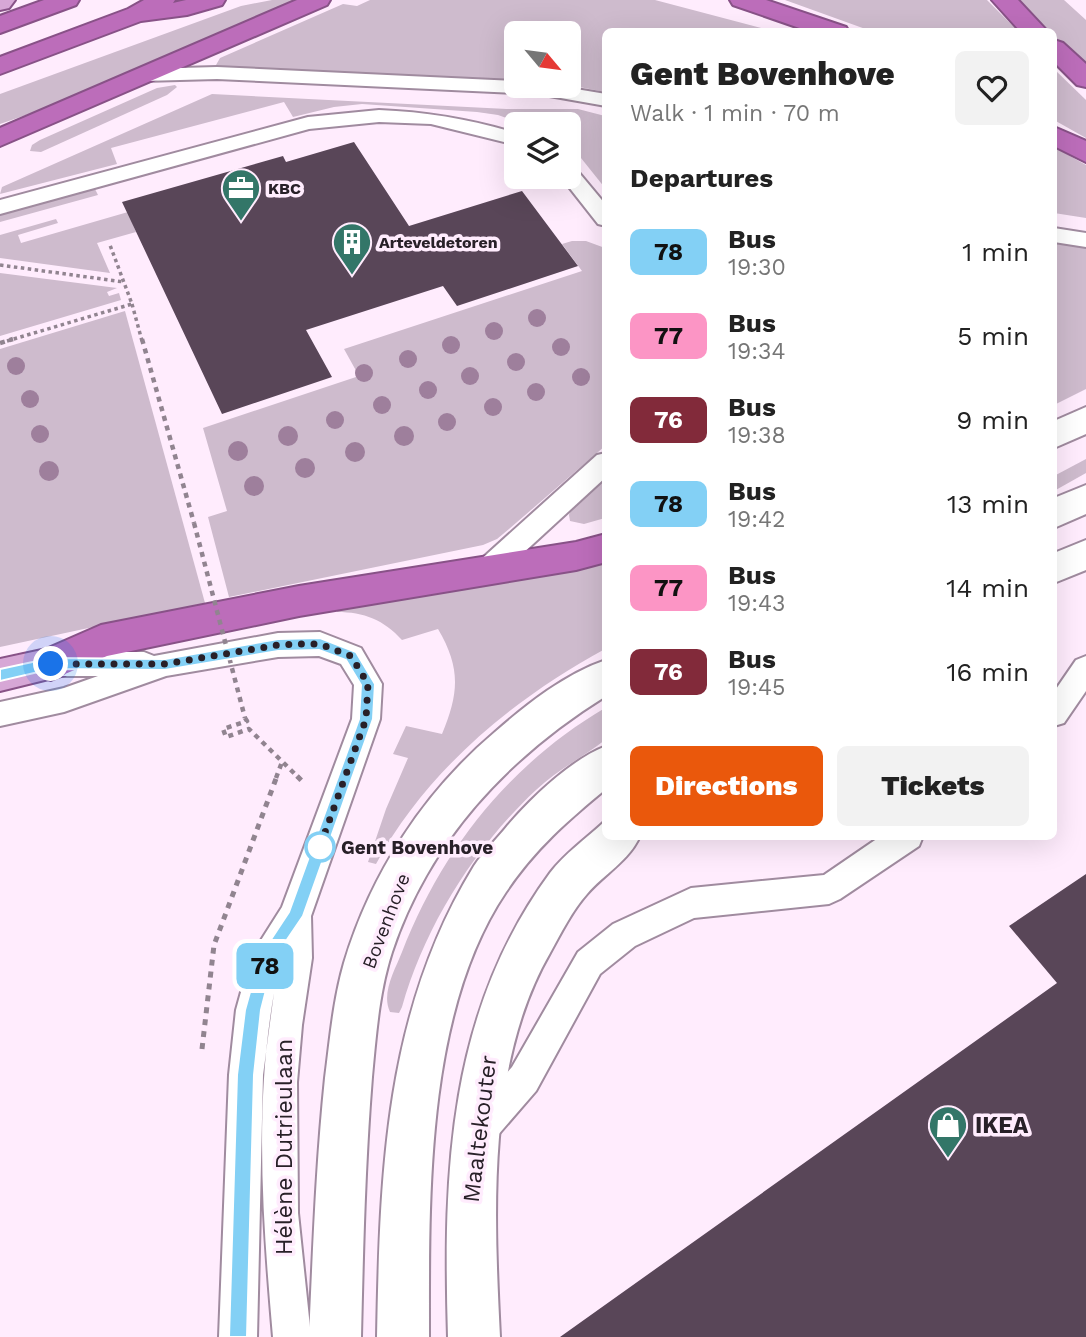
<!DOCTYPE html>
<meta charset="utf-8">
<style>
body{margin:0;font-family:"Work Sans",sans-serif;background:#f2f2f2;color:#222;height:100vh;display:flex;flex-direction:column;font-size:26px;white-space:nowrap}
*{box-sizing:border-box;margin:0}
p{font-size:23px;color:#767676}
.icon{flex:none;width:38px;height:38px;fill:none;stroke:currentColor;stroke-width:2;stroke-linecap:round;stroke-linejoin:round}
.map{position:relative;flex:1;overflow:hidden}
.panel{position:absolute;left:602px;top:28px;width:455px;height:812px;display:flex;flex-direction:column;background:#fff;border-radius:10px;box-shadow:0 7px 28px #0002}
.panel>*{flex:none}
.badge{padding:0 14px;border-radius:10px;font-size:24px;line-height:46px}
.needle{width:46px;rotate:119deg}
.controls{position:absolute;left:504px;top:21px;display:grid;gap:14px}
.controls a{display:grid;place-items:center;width:77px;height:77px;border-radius:10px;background:#fff;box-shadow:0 7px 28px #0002;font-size:35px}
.you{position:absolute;width:35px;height:35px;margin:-18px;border:5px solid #fff;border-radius:50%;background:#1a73e8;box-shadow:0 0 0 10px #1a73e833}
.map>.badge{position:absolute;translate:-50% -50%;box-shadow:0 0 0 4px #fff}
h2{padding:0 28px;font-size:26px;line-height:63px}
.round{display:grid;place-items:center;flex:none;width:74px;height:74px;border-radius:10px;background:#f2f2f2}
.overview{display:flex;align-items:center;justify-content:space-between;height:119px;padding:0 28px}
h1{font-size:33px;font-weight:800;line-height:52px}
.cta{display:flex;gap:14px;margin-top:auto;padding:14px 28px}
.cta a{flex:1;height:80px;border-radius:10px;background:#ea580c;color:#fff;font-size:28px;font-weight:800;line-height:80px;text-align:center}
.cta a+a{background:#f2f2f2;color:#222}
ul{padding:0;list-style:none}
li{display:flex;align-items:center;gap:21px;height:84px;padding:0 28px}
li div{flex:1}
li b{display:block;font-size:26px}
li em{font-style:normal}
li .badge{min-width:77px;font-weight:700;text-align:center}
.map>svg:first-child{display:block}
.green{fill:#cebbcd}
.building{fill:#594658}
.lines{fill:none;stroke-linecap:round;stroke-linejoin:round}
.service-casing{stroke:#a08b9f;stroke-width:4}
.minor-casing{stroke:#a08b9f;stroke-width:4}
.tertiary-casing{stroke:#a08b9f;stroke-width:4}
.primary-casing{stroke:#885287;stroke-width:4}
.motorway-casing{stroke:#885287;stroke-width:4}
.path-far2{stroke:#918490;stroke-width:3.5;stroke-dasharray:3.5 3.5;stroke-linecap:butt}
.path-far1{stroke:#918490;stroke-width:4.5;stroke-dasharray:5 5;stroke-linecap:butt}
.path{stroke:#918490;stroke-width:5;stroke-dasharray:6 6;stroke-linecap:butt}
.service{fill:#fff;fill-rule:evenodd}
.minor{fill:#fff;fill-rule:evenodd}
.tertiary{fill:#fff;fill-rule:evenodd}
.primary{fill:#d7a7d6;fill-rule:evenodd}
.motorway{fill:#bc6dba;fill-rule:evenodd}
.path-bridge{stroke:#918490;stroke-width:4.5;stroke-dasharray:5 5;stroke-linecap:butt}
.tree{fill:#9e7f9c}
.line{fill:#83d0f5;stroke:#fff;stroke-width:2}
.walk{stroke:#282028;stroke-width:7;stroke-dasharray:0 12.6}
.stop-dot{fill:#fff;stroke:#83d0f5;stroke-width:3.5}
.labels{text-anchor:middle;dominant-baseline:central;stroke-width:7;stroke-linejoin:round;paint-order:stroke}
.far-poi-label{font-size:16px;font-weight:bold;fill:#282028;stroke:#ffecfd;text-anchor:start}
.stop-label{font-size:19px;font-weight:bold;fill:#282028;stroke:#ffecfd;text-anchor:start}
.street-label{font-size:19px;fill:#282028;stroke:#ffecfd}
.near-poi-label{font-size:23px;font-weight:bold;fill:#282028;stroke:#ffecfd;text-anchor:start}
.near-street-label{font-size:23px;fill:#282028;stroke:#ffecfd}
</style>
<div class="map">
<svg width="1086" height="1337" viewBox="0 0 1086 1337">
<rect width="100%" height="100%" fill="#ffecfd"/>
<g class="green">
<polygon points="272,0 300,0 49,107 0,124 0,94 241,6"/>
<polygon points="370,0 655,0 773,31 606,32 605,92 569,85 569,33 516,33 516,81 232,69 216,65 220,58 343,4 357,6"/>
<polygon points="785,0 987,0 1018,31 871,31"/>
<polygon points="1016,0 1064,0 1086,20 1086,69 1054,38 1054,32 1046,31"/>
<polygon points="1054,69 1086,100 1086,138 1054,120"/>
<polygon points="175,85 177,87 167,95 41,152 30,151 32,145 40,140 157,88"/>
<polygon points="212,94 507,109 578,109 605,116 605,188 577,153 569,147 569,124 523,124 498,115 477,112 362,104 334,107 293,117 284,102 111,148 117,164 0,194 2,187"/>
<polygon points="1054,147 1086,165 1086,218 1054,213"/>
<polygon points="95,189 98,195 0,222 0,215"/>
<polygon points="128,212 136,232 97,243 110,273 0,258 0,235 56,219 58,223 18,235 21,243"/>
<polygon points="572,241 586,241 605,248 605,446 509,529 497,539 483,545 229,597 208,517 227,511 203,428 359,376 344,349 582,271 562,244"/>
<polygon points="1054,242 1086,248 1086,389 1054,405"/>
<polygon points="0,273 117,288 107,292 109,296 119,293 121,300 0,336"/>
<polygon points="125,311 205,603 0,647 0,349"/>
<polygon points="1086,459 1086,473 1054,491 1054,476"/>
<polygon points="605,478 605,518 584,524 570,521 569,515 571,508"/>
<path d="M605 563V649C513 699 426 771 376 864L368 862 386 809 408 758 393 754 406 726 442 734C459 693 461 668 438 629L402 640C384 620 364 612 337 612L338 606Z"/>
<path d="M605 708V740C583 757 556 771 536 790 474 848 425 926 402 1007L399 1013 390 1012C381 993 395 970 402 952 442 849 510 764 605 708Z"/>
</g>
<g class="building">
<polygon points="354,142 409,226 522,191 578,266 457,306 443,286 306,330 332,377 222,414 122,202 283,156 286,162"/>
<polygon points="1086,874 1086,1337 560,1337 1057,983 1009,926"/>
</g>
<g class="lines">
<g class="service-casing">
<g id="service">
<polygon points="217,67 516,81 516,86 558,86 606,94 606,106 538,94 217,79 143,81 133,75 143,69"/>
<path d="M379 110C428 112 469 119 516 133V145L431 124 379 122 309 129 0 214V200L308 117Z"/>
<polygon points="569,168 576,169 606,205 606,226 598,224 561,177 569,177"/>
<polygon points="1054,228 1086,233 1086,247 1054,242"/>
<polygon points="606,453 606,477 495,579 486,582 477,579 473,571 477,563 597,455"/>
<path d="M320 632 361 648 382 684 380 719 311 916 312 958 302 1025 297 1082 298 1213 311 1337H273C263 1222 254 1107 274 993L263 1075 257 1337H219L229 1075 236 1010 251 956 282 907 352 719 354 685 341 664 319 656 278 657 166 676 64 712 0 726V702L64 688 98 676H52L42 672 38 664 42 656 52 652H144L154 656 278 633Z"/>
<polygon points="1086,656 1086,691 1064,723 1054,726 1054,692 1076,660"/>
<polygon points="881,836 923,836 919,846 840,899 829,904 694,918 635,946 600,974 536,1091 491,1143 479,1148 467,1143 462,1131 467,1119 512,1067 578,952 613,924 691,888 824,875"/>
</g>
</g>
<g class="minor-casing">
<g id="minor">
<polygon points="1086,540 1086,570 1054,583 1054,553"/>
<path d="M604 822 606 836H640C629 861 604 874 587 894 572 911 561 933 550 953 486 1064 494 1214 500 1337H448C443 1172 448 1012 550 873 565 853 586 839 604 822Z"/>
</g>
</g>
<g class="tertiary-casing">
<g id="tertiary">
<polygon points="1086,407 1086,434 1054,448 1054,421"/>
<polygon points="1086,485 1086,514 1054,528 1054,498"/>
<path d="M606 660V696C508 757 429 841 392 952 379 992 376 1035 372 1077 365 1164 363 1250 361 1337H309C313 1251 316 1164 325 1078 330 1040 333 1001 344 963 371 873 424 792 495 732 527 704 565 674 606 660Z"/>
<path d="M606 746V789C567 821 534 850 506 892 425 1012 429 1197 429 1337H377C380 1172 385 1011 474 866 483 852 497 839 508 825 531 798 572 759 606 746Z"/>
</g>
</g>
<g class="primary-casing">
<g id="primary">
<polygon points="0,0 15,0 9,8 0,10"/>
<polygon points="51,648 65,653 70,664 65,675 0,691 0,659"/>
</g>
</g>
<g class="motorway-casing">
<g id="motorway">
<polygon points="44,0 79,0 76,5 0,33 0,16"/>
<polygon points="144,0 175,0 173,3 186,0 225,0 222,5 187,15 141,21 0,74 0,57 128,9"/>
<polygon points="297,0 330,0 327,5 0,146 0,128"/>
<polygon points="730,0 766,0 846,27 849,32 811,32 733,5"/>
<polygon points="992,0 1018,0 1048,32 1021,32"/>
<polygon points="1054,40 1063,43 1086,64 1086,87 1077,85 1054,62"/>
<polygon points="1054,127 1086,141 1086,162 1054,146"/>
<polygon points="606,534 606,562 576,570 299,616 107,656 51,680 37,675 32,664 37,653 101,625 299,586 576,542"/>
</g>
</g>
<g class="path-far2">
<polyline points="0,265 124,282"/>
<polyline points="132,304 142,341"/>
<polyline points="7,341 132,304 110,245"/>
</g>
<g class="path-far1">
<polyline points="142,339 194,523"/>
<polyline points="0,343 13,339"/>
<polyline points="245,718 247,721 223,729 226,737 249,729 299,778"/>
<polyline points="276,778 282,762"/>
</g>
<g class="path">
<polyline points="297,776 302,781"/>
<polyline points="202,1049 214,945 277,776"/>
</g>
<use href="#service" class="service"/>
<use href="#minor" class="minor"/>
<use href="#tertiary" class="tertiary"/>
<use href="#primary" class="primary"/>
<use href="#motorway" class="motorway"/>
<polyline class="path-bridge" points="194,523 245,718"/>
</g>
<g class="tree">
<circle cx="537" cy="318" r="9"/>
<circle cx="494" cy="331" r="9"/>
<circle cx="451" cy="345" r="9"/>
<circle cx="561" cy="347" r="9"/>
<circle cx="408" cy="359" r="9"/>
<circle cx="516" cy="362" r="9"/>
<circle cx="16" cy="366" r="9"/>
<circle cx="364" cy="373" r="9"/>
<circle cx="470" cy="376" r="9"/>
<circle cx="581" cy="377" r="9"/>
<circle cx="428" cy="390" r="9"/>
<circle cx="536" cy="392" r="9"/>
<circle cx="30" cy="399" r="9"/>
<circle cx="382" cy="405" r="9"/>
<circle cx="493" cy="407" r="9"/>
<circle cx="335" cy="420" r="9"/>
<circle cx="447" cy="422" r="9"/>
<circle cx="40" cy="434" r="9"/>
<circle cx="288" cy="436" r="10"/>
<circle cx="404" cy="436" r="10"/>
<circle cx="238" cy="451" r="10"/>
<circle cx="355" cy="452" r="10"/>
<circle cx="305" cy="468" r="10"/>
<circle cx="49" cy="471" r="10"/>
<circle cx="254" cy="486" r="10"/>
</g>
<polygon class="line" points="320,638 356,652 375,684 373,719 303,916 274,959 261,1010 254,1075 247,1337 229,1337 237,1075 245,1010 260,956 289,912 359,719 361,685 346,660 319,650 278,651 165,670 51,669 0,681 0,669 51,658 165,659 278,639"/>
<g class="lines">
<polyline class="walk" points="51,664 165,664 278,645 299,644 320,644 351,656 368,684 366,719 318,852 320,847"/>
</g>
<defs>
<g id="office-pin" transform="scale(2.0125)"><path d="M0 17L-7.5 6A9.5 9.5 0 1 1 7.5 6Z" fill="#337668" stroke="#ffecfd"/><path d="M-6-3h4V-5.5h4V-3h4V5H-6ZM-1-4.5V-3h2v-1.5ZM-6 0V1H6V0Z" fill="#fff"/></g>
<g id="building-pin" transform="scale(2.0125)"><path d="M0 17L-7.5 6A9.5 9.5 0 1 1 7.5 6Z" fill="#337668" stroke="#ffecfd"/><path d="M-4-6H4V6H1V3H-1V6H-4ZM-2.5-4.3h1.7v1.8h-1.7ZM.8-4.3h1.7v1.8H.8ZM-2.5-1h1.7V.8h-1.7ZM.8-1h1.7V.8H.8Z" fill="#fff"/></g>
<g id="shop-pin" transform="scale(2.0125)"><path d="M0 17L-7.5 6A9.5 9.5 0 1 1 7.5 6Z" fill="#337668" stroke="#ffecfd"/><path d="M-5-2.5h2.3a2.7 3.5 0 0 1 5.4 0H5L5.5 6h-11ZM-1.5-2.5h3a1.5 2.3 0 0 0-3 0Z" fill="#fff"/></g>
</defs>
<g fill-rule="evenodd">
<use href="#office-pin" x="241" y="188"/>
<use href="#building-pin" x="352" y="242"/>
<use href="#shop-pin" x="948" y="1125"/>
</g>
<circle class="stop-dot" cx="320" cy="847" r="14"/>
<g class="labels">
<g class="far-poi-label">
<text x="268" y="188">KBC</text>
<text x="379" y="242">Arteveldetoren</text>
</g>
<g class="stop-label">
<text x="341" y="847">Gent Bovenhove</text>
</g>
<g class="street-label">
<text transform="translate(386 921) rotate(-69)">Bovenhove</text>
</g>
<g class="near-poi-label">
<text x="975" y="1125">IKEA</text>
</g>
<g class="near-street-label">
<text transform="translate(480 1129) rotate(-83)">Maaltekouter</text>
<text transform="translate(284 1147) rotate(-90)">Hélène Dutrieulaan</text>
</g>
</g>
</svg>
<div class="controls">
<a><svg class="needle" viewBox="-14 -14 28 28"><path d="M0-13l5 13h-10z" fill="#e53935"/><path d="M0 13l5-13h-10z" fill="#767676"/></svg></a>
<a><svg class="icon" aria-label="layers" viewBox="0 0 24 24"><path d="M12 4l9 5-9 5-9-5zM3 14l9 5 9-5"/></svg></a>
</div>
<div class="you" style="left:51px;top:664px"></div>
<b class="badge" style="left:265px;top:966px;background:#83d0f5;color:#111">78</b>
<section class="panel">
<div class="overview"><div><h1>Gent Bovenhove</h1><p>Walk · 1 min · 70 m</p></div><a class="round"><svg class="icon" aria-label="heart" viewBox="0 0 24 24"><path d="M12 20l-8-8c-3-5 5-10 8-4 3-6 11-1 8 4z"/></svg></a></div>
<h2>Departures</h2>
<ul>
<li><span class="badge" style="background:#83d0f5;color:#111">78</span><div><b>Bus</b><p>19:30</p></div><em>1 min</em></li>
<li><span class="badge" style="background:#fc95c5;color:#111">77</span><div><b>Bus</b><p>19:34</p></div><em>5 min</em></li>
<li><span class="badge" style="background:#822a3a;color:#fff">76</span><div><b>Bus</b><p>19:38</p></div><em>9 min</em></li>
<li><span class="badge" style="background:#83d0f5;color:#111">78</span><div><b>Bus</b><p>19:42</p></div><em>13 min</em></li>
<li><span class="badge" style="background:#fc95c5;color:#111">77</span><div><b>Bus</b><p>19:43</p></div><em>14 min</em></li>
<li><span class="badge" style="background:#822a3a;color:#fff">76</span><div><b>Bus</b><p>19:45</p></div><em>16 min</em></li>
</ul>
<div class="cta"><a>Directions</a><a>Tickets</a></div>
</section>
</div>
